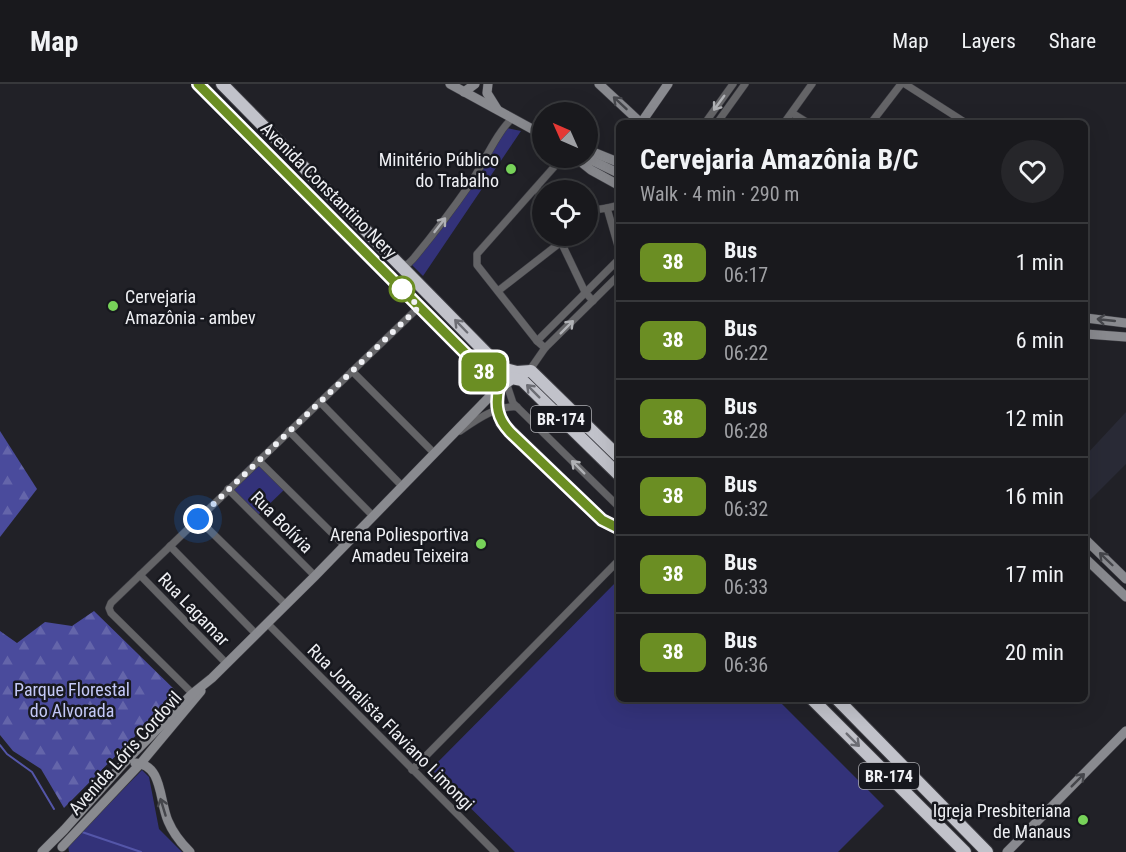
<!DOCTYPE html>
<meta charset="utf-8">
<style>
body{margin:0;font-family:"Roboto Condensed",sans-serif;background:#26262a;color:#f1f3f6;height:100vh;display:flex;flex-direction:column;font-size:22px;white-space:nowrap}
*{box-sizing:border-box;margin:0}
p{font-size:20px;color:#9fa0a4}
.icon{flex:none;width:33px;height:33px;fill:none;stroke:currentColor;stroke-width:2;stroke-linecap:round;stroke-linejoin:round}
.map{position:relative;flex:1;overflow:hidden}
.side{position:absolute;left:616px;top:36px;width:472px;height:582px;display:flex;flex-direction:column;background:#19191d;border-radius:9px;box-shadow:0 6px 24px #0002,0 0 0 2px #37383b}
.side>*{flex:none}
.badge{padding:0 12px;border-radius:9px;font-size:21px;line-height:39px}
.needle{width:39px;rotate:315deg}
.buttons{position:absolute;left:532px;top:18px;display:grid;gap:12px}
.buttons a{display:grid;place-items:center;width:66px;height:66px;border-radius:50%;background:#19191d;box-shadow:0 6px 24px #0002,0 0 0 2px #37383b;font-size:30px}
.you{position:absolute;width:30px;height:30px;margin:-15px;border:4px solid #fff;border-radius:50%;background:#1a73e8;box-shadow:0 0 0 9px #1a73e833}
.map>.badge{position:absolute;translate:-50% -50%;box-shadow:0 0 0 3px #fff}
.round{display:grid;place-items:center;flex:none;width:63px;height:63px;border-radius:32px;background:#26262a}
.summary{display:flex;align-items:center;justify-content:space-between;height:102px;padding:0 24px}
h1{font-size:28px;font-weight:700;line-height:45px}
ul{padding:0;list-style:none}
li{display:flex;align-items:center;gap:18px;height:78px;padding:0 24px;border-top:2px solid #37383b}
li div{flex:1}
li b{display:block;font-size:22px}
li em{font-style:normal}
li .badge{min-width:66px;font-weight:700;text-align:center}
header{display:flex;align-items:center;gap:36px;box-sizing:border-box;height:84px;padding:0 30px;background:#19191d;border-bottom:2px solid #37383b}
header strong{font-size:28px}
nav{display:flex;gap:33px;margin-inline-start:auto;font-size:21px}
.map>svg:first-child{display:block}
.built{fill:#292a36}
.green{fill:#333279}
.forest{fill:url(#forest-firs)}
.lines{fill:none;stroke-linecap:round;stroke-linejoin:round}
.stream{stroke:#5456a9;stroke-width:2}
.street-casing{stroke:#3e3e44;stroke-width:8}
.secondary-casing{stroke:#3e3e44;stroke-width:10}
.highway-casing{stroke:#3e3e44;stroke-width:14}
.street{stroke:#646467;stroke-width:7}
.secondary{stroke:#898a8f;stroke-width:9}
.highway{stroke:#c1c2ca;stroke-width:12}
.oneway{stroke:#45464b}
.oneway2{stroke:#b0b1b5}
.oneway3{stroke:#6c6d74}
.line-casing{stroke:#fff;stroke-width:14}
.line{stroke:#6b8e23;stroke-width:9}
.walk{stroke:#eff0f4;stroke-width:6;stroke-dasharray:0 10.8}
.poi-dot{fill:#77d259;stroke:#17181e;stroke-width:2}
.stop-dot{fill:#fff;stroke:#6b8e23;stroke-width:3}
.labels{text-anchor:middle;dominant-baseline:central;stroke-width:5;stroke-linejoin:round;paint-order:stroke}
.shield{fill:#17181e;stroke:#aeafb4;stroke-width:1.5}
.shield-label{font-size:16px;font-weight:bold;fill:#eff0f4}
.poi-label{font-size:18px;fill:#eff0f4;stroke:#17181e;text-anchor:end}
.street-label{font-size:18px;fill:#eff0f4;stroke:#17181e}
.park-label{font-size:18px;fill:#c4c9f7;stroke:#17181e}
</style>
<header>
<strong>Map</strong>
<nav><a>Map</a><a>Layers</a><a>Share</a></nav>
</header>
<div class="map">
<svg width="1126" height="768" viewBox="0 0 1126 768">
<defs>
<pattern id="forest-firs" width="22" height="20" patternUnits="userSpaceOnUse" patternTransform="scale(1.5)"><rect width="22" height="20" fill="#4a4b9c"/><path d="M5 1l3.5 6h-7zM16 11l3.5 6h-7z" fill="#6465aa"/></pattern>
</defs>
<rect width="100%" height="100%" fill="#212127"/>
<polygon class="built" points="1126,328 1126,380 1086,420 1086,371"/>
<g class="green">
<polygon points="507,44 521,47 423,192 412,181 472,100"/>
<polygon points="255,375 286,404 256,433 226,404"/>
<polygon points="619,495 620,615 777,615 884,722 838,768 515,768 431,685"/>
<polygon points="142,686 149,693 159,745 182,768 69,768 68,762"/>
</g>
<g class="forest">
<polygon points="0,347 37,405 0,453"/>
<polygon points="94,527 178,609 64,724 41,685 13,667 0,651 0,547 17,559 45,538 72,542"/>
</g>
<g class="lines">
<g class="stream">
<polyline points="0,661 7,670 32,688 54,725"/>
<polyline points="82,748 141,768"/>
</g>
<g class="street-casing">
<g id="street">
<polyline points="905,0 966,39"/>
<polyline points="792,29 808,39"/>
<polyline points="705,39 733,0"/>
<polyline points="717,39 745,0"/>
<polyline points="784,39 812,0"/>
<polyline points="871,39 901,0"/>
<polyline points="537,104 543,120"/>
<polyline points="607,124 620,121"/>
<polyline points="588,127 607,124 620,169"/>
<polyline points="561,158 585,208 593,217"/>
<path d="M400 179 407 181 413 175C433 151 452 126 470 100 481 84 499 44 513 34"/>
<polyline points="498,207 561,158 558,152"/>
<polyline points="537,257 620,174"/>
<polyline points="545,264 537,257 477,181 477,170 562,74"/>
<polyline points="352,287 434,369"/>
<polyline points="529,287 545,264 620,190"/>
<polyline points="505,295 513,319 517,323 620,424"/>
<polyline points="320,318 402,402"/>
<polyline points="289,347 373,432"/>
<path d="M460 347C476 336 497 321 517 323"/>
<polyline points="258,376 344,461"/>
<polyline points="228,405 315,492"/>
<polyline points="198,435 286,521"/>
<polyline points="170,462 256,550"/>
<polyline points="140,491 226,579"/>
<polyline points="267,539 495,768"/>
<polyline points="195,612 111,529 109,524 111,519 419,223"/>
<polyline points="412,686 620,475"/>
</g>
</g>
<g class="secondary-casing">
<g id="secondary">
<polyline points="450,0 543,51"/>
<polyline points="488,0 487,9 497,25"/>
<polyline points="599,0 641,39"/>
<polyline points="464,8 475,0"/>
<polyline points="641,39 668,0"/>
<polyline points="588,66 620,79"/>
<polyline points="576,74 591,86 620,102"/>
<polyline points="587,74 620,90"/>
<polyline points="1086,234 1126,239"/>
<polyline points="1086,250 1126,253"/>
<polyline points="1086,456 1126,495"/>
<polyline points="1086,475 1126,513"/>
<path d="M135 679C163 680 159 717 168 737 173 749 181 759 190 768"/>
<polyline points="62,763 141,679 201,607"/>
<polyline points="42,768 64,746 124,679 192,610 212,594 315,492 499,303"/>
<polyline points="1007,768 1126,647"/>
</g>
</g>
<g class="highway-casing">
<g id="highway">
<polyline points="198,0 499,303"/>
<polyline points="222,0 501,284 517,288 531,287 620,374"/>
<polyline points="499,303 497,324 502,339 602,436 620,445"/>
<polyline points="499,303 512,294 522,296 620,392"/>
<polyline points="812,615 965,768"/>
<polyline points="837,615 987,768"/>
</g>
</g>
<use href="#street" class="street"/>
<use href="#secondary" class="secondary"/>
<use href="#highway" class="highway"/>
</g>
<defs><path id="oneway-shaft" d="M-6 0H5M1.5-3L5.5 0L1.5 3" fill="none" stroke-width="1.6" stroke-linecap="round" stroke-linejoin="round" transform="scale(1.5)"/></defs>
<g class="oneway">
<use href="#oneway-shaft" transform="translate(620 19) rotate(-137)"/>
<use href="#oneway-shaft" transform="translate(1106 236) rotate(-174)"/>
<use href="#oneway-shaft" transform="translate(1106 475) rotate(-136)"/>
<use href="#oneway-shaft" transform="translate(1078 696) rotate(-45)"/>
<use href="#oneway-shaft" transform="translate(163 723) rotate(-107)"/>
</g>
<g class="oneway2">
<use href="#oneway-shaft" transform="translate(719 19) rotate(126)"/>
<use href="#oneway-shaft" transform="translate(440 141) rotate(-52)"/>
<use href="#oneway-shaft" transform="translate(567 243) rotate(-45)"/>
<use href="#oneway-shaft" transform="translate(578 383) rotate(-135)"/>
</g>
<g class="oneway3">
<use href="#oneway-shaft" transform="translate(461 242) rotate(-134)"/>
<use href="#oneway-shaft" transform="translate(533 307) rotate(-135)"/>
<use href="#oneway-shaft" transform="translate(853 656) rotate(45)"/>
</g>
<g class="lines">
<g class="line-casing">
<path id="line" d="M198 0 499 303C495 321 497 334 510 348L602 436 620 445"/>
</g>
<use href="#line" class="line"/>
<polyline class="walk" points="198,435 419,223 402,205"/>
</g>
<g class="poi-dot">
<circle cx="511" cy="85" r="6"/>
<circle cx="113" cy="222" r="6"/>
<circle cx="481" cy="460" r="6"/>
<circle cx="1083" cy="736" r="6"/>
</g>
<circle class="stop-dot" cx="402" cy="205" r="12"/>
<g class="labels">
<g class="shield">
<rect x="531" y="322" width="60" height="26" rx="4.5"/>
<rect x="859" y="679" width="60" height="26" rx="4.5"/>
</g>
<g class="shield-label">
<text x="561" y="335">BR-174</text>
<text x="889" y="692">BR-174</text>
</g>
<g class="poi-label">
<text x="499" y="75">Minitério Público<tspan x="499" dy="21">do Trabalho</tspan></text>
<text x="125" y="212" text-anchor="start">Cervejaria<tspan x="125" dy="21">Amazônia - ambev</tspan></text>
<text x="469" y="450">Arena Poliesportiva<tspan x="469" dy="21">Amadeu Teixeira</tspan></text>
<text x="1071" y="726">Igreja Presbiteriana<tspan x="1071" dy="21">de Manaus</tspan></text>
</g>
<g class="street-label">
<text transform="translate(329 106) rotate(45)">Avenida Constantino Nery</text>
<text transform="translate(282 438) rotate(45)">Rua Bolívia</text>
<text transform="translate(194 525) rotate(46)">Rua Lagamar</text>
<text transform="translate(391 643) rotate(45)">Rua Jornalista Flaviano Limongi</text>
<text transform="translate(125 669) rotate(-48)">Avenida Lóris Cordovil</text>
</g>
<g class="park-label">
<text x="72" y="605">Parque Florestal<tspan x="72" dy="21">do Alvorada</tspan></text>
</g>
</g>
</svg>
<div class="buttons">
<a><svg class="needle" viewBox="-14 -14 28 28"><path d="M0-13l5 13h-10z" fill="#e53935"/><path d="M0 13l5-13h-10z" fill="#9fa0a4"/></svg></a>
<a><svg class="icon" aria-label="locate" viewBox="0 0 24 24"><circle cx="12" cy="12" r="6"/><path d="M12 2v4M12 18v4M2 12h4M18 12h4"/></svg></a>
</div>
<div class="you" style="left:198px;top:435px"></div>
<b class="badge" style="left:484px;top:288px;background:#6b8e23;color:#fff">38</b>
<section class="side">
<div class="summary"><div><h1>Cervejaria Amazônia B/C</h1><p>Walk · 4 min · 290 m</p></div><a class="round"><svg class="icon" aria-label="heart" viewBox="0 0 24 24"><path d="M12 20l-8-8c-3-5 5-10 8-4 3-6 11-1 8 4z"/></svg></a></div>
<ul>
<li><span class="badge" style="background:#6b8e23;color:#fff">38</span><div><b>Bus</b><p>06:17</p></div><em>1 min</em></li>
<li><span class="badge" style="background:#6b8e23;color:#fff">38</span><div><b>Bus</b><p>06:22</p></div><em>6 min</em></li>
<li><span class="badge" style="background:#6b8e23;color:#fff">38</span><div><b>Bus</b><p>06:28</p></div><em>12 min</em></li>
<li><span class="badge" style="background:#6b8e23;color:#fff">38</span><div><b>Bus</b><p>06:32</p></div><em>16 min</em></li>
<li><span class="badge" style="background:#6b8e23;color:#fff">38</span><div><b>Bus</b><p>06:33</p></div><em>17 min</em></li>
<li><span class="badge" style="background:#6b8e23;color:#fff">38</span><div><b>Bus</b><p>06:36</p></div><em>20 min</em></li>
</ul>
</section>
</div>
